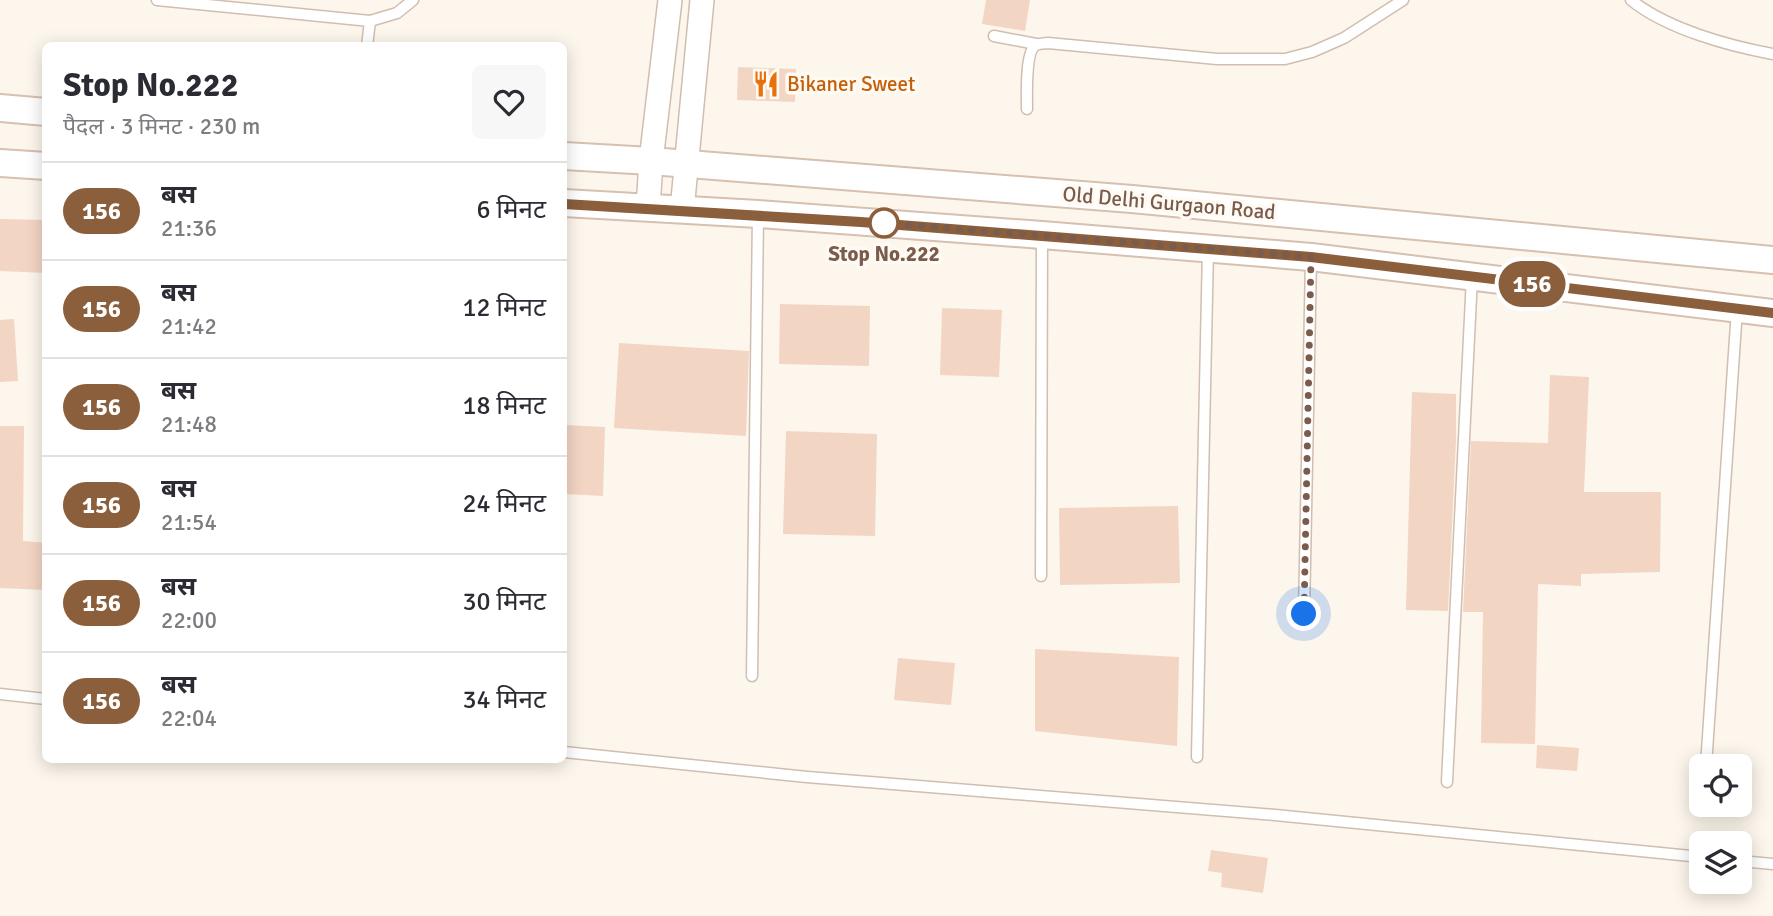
<!DOCTYPE html>
<html lang="hi">
<meta charset="utf-8">
<style>
body{margin:0;font-family:Signika,"Noto Sans Devanagari",sans-serif;background:#f7f7f7;color:#2b2b33;height:100vh;display:flex;flex-direction:column;font-size:26px;white-space:nowrap}
*{box-sizing:border-box;margin:0}
p{font-size:23px;color:#7c7c81}
.icon{flex:none;width:38px;height:38px;fill:none;stroke:currentColor;stroke-width:2;stroke-linecap:round;stroke-linejoin:round}
.map{position:relative;flex:1;overflow:hidden}
.details{position:absolute;left:42px;top:42px;width:525px;height:721px;display:flex;flex-direction:column;background:#fff;border-radius:10px;box-shadow:0 4px 18px #0003}
.details>*{flex:none}
.badge{padding:0 14px;border-radius:23px;font-size:24px;line-height:46px}
.tools{position:absolute;left:1689px;top:754px;display:grid;gap:14px}
.tools a{display:grid;place-items:center;width:63px;height:63px;border-radius:10px;background:#fff;box-shadow:0 4px 18px #0003;font-size:35px}
.you{position:absolute;width:35px;height:35px;margin:-18px;border:5px solid #fff;border-radius:50%;background:#1a73e8;box-shadow:0 0 0 10px #1a73e833}
.map>.badge{position:absolute;translate:-50% -50%;box-shadow:0 0 0 4px #fff}
.round{display:grid;place-items:center;flex:none;width:74px;height:74px;border-radius:10px;background:#f7f7f7}
.head{display:flex;align-items:center;justify-content:space-between;height:119px;padding:0 21px}
h1{font-size:33px;font-weight:800;line-height:52px}
ul{padding:0;list-style:none}
li{display:flex;align-items:center;gap:21px;height:98px;padding:0 21px;border-top:2px solid #e1e1e2}
li div{flex:1}
li b{display:block;font-size:26px}
li em{font-style:normal}
li .badge{min-width:77px;font-weight:700;text-align:center}
.map>svg:first-child{display:block}
.building{fill:#f3d5c3}
.lines{fill:none;stroke-linecap:round;stroke-linejoin:round}
.service-casing{stroke:#d1beb0;stroke-width:13}
.tertiary-casing{stroke:#d1beb0;stroke-width:26}
.secondary-casing{stroke:#d6c0b0;stroke-width:30}
.service{stroke:#fff;stroke-width:10}
.tertiary{stroke:#fff;stroke-width:23}
.secondary{stroke:#fff;stroke-width:26}
.line-casing{stroke:#fff;stroke-width:16}
.line{stroke:#8b5e3c;stroke-width:10}
.walk{stroke:#7a5c4d;stroke-width:7;stroke-dasharray:0 12.6}
.stop-dot{fill:#fff;stroke:#8b5e3c;stroke-width:3.5}
.labels{text-anchor:middle;dominant-baseline:central;stroke-width:7;stroke-linejoin:round;paint-order:stroke}
.food-label{font-size:21px;fill:#c56008;stroke:#fffaf3;text-anchor:start}
.street-label{font-size:21px;fill:#7a5c4d;stroke:#fffaf3}
.stop-label{font-size:21px;font-weight:bold;fill:#7a5c4d;stroke:#fffaf3}
</style>
<div class="map">
<svg width="1773" height="916" viewBox="0 0 1773 916">
<rect width="100%" height="100%" fill="#fdf6ec"/>
<g class="building">
<polygon points="986,0 1030,0 1025,31 982,24"/>
<polygon points="738,67 796,69 795,102 737,100"/>
<polygon points="0,219 46,220 46,273 0,271"/>
<polygon points="780,304 870,306 869,366 779,364"/>
<polygon points="942,308 1002,310 999,377 940,375"/>
<polygon points="14,319 18,381 0,382 0,320"/>
<polygon points="619,343 749,351 746,436 614,428"/>
<polygon points="1550,375 1589,377 1584,492 1661,492 1660,572 1581,574 1581,586 1538,584 1535,744 1481,743 1483,612 1463,612 1471,441 1548,443"/>
<polygon points="1412,392 1456,394 1456,441 1448,611 1406,610"/>
<polygon points="564,425 605,427 603,496 564,494"/>
<polygon points="0,426 24,426 23,541 46,543 46,590 0,588"/>
<polygon points="786,431 877,434 875,536 783,534"/>
<polygon points="1178,506 1180,583 1060,585 1059,508"/>
<polygon points="1035,649 1179,657 1177,746 1035,731"/>
<polygon points="898,658 955,663 951,705 894,700"/>
<polygon points="1537,745 1579,748 1577,771 1536,768"/>
<polygon points="1211,850 1268,858 1263,893 1221,887 1222,873 1208,871"/>
</g>
<g class="lines">
<g class="service-casing">
<g id="service">
<polyline points="157,0 370,21 397,13 413,0"/>
<path d="M1631 0C1667 29 1729 46 1773 54"/>
<polyline points="994,36 1036,44"/>
<polyline points="367,46 370,21"/>
<path d="M1027 109C1027 96 1025 51 1036 45 1037 44 1046 43 1048 43L1217 59H1285L1312 52 1344 38 1403 0"/>
<polyline points="1041,576 1042,235"/>
<polyline points="1304,614 1311,258"/>
<polyline points="752,676 758,215"/>
<polyline points="0,694 46,699"/>
<polyline points="564,752 807,777 1275,815 1701,857"/>
<polyline points="1197,757 1208,249"/>
<polyline points="1706,766 1737,309"/>
<polyline points="1447,782 1472,277"/>
<polyline points="1740,861 1773,864"/>
</g>
</g>
<g class="tertiary-casing">
<g id="tertiary">
<polyline points="648,208 651,161 670,0"/>
<polyline points="682,210 702,0"/>
</g>
</g>
<g class="secondary-casing">
<g id="secondary">
<polyline points="0,108 46,112"/>
<polyline points="564,156 651,161 1132,199 1773,260"/>
<polyline points="0,163 46,166"/>
<polyline points="564,203 758,214 1042,235 1311,257 1773,313"/>
</g>
</g>
<use href="#service" class="service"/>
<use href="#tertiary" class="tertiary"/>
<use href="#secondary" class="secondary"/>
</g>
<g class="lines">
<g class="line-casing">
<polyline id="line" points="564,204 861,222 1311,257 1773,313"/>
</g>
<use href="#line" class="line"/>
<polyline class="walk" points="884,223 1311,257 1304,614"/>
</g>
<defs>
<g id="restaurant-bare" transform="scale(2.1)"><path d="M-5-6h1v4h1v-4h1v4h1v-4h1v5L-1.5 .5V6h-2V.5L-5-1ZM5-6V6H3V1.5H1.5Q1.5-4 5-6Z" fill="#e8710a" stroke="#fffaf3" stroke-width="2.5" paint-order="stroke"/></g>
</defs>
<g fill-rule="evenodd">
<use href="#restaurant-bare" x="766" y="84"/>
</g>
<circle class="stop-dot" cx="884" cy="223" r="14"/>
<g class="labels">
<g class="food-label">
<text x="787" y="84">Bikaner Sweet</text>
</g>
<g class="street-label">
<text transform="translate(1169 203) rotate(5)">Old Delhi Gurgaon Road</text>
</g>
<g class="stop-label">
<text x="884" y="254">Stop No.222</text>
</g>
</g>
</svg>
<div class="tools">
<a><svg class="icon" aria-label="locate" viewBox="0 0 24 24"><circle cx="12" cy="12" r="6"/><path d="M12 2v4M12 18v4M2 12h4M18 12h4"/></svg></a>
<a><svg class="icon" aria-label="layers" viewBox="0 0 24 24"><path d="M12 4l9 5-9 5-9-5zM3 14l9 5 9-5"/></svg></a>
</div>
<div class="you" style="left:1304px;top:614px"></div>
<b class="badge" style="left:1532px;top:284px;background:#8b5e3c;color:#fff">156</b>
<section class="details">
<div class="head"><div><h1>Stop No.222</h1><p>पैदल · 3 मिनट · 230 m</p></div><a class="round"><svg class="icon" aria-label="heart" viewBox="0 0 24 24"><path d="M12 20l-8-8c-3-5 5-10 8-4 3-6 11-1 8 4z"/></svg></a></div>
<ul>
<li><span class="badge" style="background:#8b5e3c;color:#fff">156</span><div><b>बस</b><p>21:36</p></div><em>6 मिनट</em></li>
<li><span class="badge" style="background:#8b5e3c;color:#fff">156</span><div><b>बस</b><p>21:42</p></div><em>12 मिनट</em></li>
<li><span class="badge" style="background:#8b5e3c;color:#fff">156</span><div><b>बस</b><p>21:48</p></div><em>18 मिनट</em></li>
<li><span class="badge" style="background:#8b5e3c;color:#fff">156</span><div><b>बस</b><p>21:54</p></div><em>24 मिनट</em></li>
<li><span class="badge" style="background:#8b5e3c;color:#fff">156</span><div><b>बस</b><p>22:00</p></div><em>30 मिनट</em></li>
<li><span class="badge" style="background:#8b5e3c;color:#fff">156</span><div><b>बस</b><p>22:04</p></div><em>34 मिनट</em></li>
</ul>
</section>
</div>
